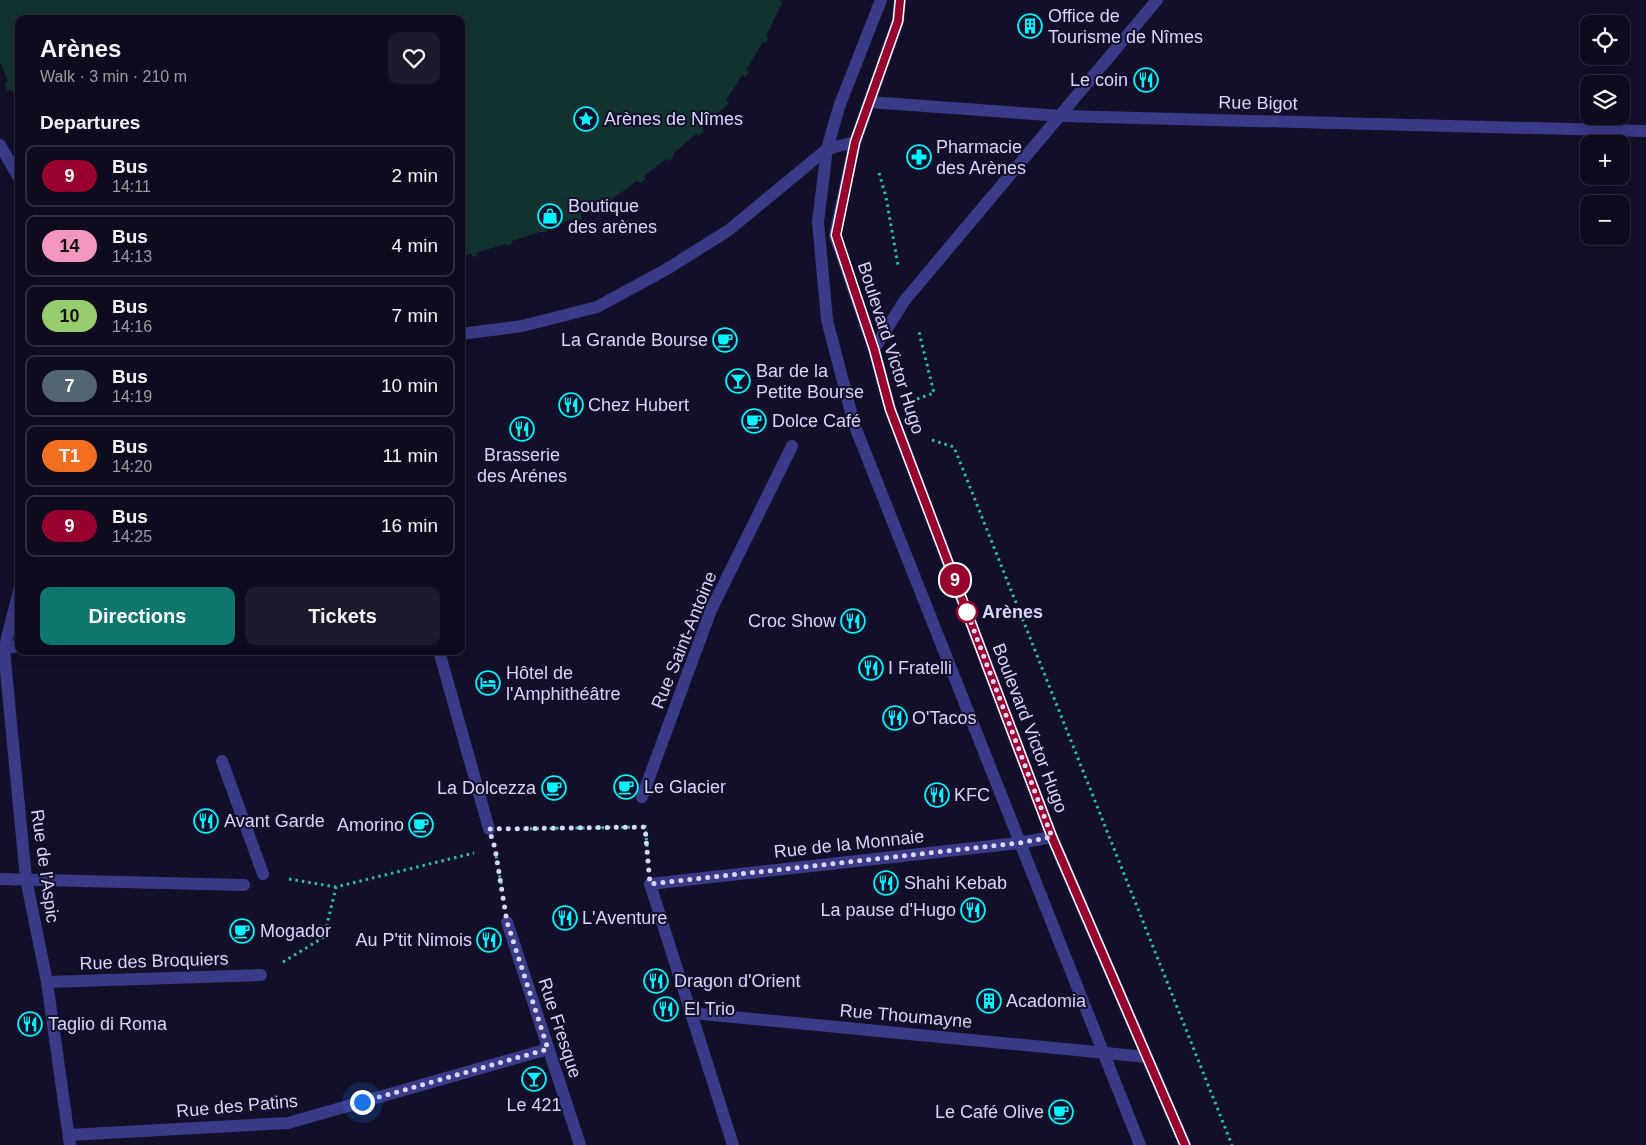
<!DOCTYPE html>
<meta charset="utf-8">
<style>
body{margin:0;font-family:Arial,sans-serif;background:#1c192b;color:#f1f3f6;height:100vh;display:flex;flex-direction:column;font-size:19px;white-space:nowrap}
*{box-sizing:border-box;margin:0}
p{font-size:16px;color:#9b9ba4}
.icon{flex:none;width:28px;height:28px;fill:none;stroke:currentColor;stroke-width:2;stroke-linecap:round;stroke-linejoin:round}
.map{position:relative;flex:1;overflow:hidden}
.side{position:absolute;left:15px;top:15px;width:450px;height:640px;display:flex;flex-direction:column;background:#0e0b1e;border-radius:10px;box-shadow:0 2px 12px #0003,0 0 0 1px #2e2b3c}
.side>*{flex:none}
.badge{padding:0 10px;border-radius:16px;font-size:18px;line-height:32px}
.buttons{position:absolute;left:1580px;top:15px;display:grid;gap:10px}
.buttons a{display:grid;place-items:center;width:50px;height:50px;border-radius:10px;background:#0e0b1e;box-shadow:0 2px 12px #0003,0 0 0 1px #2e2b3c;font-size:25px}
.you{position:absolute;width:25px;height:25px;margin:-12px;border:4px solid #fff;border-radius:50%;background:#1a73e8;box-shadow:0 0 0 8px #1a73e833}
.map>.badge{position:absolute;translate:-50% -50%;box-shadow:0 0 0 2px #fff}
h2{padding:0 25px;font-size:19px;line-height:45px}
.round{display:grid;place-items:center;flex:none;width:52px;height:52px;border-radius:10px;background:#1c192b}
.head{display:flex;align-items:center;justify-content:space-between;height:85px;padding:0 25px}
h1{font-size:24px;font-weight:700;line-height:38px}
.primary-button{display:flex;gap:10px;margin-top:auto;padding:10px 25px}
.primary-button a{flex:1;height:58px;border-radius:10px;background:#0f766e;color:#fff;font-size:20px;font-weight:700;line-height:58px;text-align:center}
.primary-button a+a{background:#1c192b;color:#f1f3f6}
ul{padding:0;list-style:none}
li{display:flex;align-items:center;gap:15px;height:62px;margin:0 10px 8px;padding:0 15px;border:2px solid #2e2b3c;border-radius:10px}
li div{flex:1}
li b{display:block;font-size:19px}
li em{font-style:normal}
li .badge{min-width:55px;font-weight:700;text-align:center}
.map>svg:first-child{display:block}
.green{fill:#12322f}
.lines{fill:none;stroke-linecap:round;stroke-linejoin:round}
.path{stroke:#2cbdac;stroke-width:3;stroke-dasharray:2.5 4;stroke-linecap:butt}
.minor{stroke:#393a88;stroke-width:12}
.line-casing{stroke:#fff;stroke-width:11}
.line{stroke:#98012d;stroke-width:8}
.walk{stroke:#d8d5ff;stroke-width:5;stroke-dasharray:0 9}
.stop-dot{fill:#fff;stroke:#98012d;stroke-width:2.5}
.labels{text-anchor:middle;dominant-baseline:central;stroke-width:4;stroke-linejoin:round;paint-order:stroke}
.poi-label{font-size:18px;fill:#d8d5ff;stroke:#120f28;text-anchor:start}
.street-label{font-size:18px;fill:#d8d5ff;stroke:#120f28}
.stop-label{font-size:18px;font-weight:bold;fill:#d8d5ff;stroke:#120f28;text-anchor:start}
</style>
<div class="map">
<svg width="1646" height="1145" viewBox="0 0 1646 1145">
<rect width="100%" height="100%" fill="#120f28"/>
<polygon class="green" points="0,0 780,0 782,3 766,36 768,37 766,44 763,42 746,70 749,72 745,77 742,75 726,100 729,103 702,128 704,132 699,136 696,134 673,154 674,157 669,161 666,159 644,176 646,179 640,183 637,181 612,199 613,202 607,204 605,202 581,214 582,219 577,220 575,218 547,229 547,232 540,232 512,241 512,244 506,246 505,244 476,253 477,256 473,257 471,254 461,256 461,19 19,19 19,104 12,90 7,91 5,83 8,81 0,62"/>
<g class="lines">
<g class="path">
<polyline points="879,173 886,197 898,265"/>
<polyline points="917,399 934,393 919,332"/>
<polyline points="932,440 954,447 1232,1145"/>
<polyline points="645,825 648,856"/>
<polyline points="517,829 640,827"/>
<polyline points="496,856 503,894"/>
<polyline points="289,879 336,887"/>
<polyline points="283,962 324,937 336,887 474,853"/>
</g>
<g class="minor">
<polyline points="881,0 839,107 827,149 818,222 827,320 854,424 1140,1145"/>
<polyline points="900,0 898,21 855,142 835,235 874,349 890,409 1052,837 1185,1145"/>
<polyline points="869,102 1062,116 1646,131"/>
<polyline points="0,145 19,178"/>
<polyline points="461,334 522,326 597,307 667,269 729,230 827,149 855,142"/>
<polyline points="874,349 905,300 1157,0"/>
<polyline points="19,591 4,650 26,879 47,982 70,1145"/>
<polyline points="0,649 19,646"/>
<polyline points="439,651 489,829"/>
<polyline points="222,761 263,874"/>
<polyline points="642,797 711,610 792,446"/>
<polyline points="0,879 244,885"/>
<polyline points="507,922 580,1145"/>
<polyline points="47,982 261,975"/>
<polyline points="692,1013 1147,1057"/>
<polyline points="69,1135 288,1123 548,1049"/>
<polyline points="733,1145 650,884 1019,843 1052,837"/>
</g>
</g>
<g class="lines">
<g class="line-casing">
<polyline id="line" points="900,0 898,21 855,142 836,235 874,349 890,409 1052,837 1185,1145"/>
</g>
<use href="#line" class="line"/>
<polyline class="walk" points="362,1102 548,1049 507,922 495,848 489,829 645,827 650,884 1019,843 1052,837 967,612"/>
</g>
<defs>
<g id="building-ring" transform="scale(1.25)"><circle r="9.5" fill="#120f28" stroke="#01f4ff" stroke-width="1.5"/><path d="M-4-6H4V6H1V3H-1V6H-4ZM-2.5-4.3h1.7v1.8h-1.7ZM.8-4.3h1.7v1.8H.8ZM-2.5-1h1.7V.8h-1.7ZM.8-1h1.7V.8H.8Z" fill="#01f4ff"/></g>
<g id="restaurant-ring" transform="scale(1.25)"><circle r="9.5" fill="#120f28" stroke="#01f4ff" stroke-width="1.5"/><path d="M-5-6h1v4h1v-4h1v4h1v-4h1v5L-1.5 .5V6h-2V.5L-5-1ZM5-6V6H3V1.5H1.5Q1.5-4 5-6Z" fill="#01f4ff"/></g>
<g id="sight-ring" transform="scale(1.25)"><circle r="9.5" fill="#120f28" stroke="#01f4ff" stroke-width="1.5"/><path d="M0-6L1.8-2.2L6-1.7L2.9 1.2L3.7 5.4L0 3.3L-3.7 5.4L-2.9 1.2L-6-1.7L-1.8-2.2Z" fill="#01f4ff"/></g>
<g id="pharmacy-ring" transform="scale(1.25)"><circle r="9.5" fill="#120f28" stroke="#01f4ff" stroke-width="1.5"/><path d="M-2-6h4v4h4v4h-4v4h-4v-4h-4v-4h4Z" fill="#01f4ff"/></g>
<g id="shop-ring" transform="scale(1.25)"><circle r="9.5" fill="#120f28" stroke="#01f4ff" stroke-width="1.5"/><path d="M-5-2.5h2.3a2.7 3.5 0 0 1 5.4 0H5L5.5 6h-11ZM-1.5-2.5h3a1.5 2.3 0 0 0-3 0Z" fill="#01f4ff"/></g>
<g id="cafe-ring" transform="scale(1.25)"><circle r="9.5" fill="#120f28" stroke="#01f4ff" stroke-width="1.5"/><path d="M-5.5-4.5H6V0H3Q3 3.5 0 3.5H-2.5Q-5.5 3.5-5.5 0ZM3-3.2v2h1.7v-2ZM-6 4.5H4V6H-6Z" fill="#01f4ff"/></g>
<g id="bar-ring" transform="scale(1.25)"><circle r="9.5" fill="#120f28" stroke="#01f4ff" stroke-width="1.5"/><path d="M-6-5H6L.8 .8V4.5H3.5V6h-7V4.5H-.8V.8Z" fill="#01f4ff"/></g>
<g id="hotel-ring" transform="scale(1.25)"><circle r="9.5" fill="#120f28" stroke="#01f4ff" stroke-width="1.5"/><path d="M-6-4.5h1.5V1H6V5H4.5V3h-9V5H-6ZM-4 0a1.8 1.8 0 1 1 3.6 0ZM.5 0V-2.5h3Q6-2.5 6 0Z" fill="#01f4ff"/></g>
</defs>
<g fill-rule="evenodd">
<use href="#building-ring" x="1030" y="26"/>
<use href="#restaurant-ring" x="1146" y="80"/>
<use href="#sight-ring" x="586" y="119"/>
<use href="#pharmacy-ring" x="919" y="157"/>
<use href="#shop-ring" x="550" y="216"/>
<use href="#cafe-ring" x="725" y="340"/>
<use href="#bar-ring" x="738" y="381"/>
<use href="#restaurant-ring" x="571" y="405"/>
<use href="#cafe-ring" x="754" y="421"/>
<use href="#restaurant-ring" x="522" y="429"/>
<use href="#restaurant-ring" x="853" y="621"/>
<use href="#restaurant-ring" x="871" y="668"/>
<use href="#hotel-ring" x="488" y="683"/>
<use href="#restaurant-ring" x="895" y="718"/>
<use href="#cafe-ring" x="626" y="787"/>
<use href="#cafe-ring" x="554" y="788"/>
<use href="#restaurant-ring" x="937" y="795"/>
<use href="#restaurant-ring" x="206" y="821"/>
<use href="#cafe-ring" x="421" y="825"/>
<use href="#restaurant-ring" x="886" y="883"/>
<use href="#restaurant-ring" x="973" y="910"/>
<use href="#restaurant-ring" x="565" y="918"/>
<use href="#cafe-ring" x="242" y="931"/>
<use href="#restaurant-ring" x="489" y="940"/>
<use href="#restaurant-ring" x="656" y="981"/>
<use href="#building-ring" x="989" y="1001"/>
<use href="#restaurant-ring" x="666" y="1009"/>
<use href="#restaurant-ring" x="30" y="1024"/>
<use href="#bar-ring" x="534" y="1079"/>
<use href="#cafe-ring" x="1061" y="1112"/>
</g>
<circle class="stop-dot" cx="967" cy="612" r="10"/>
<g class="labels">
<g class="poi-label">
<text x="1048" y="16">Office de<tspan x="1048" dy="21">Tourisme de Nîmes</tspan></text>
<text x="1128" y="80" text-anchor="end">Le coin</text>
<text x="604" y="119">Arènes de Nîmes</text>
<text x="936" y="147">Pharmacie<tspan x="936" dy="21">des Arènes</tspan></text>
<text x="568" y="206">Boutique<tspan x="568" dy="21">des arènes</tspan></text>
<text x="708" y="340" text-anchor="end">La Grande Bourse</text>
<text x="756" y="371">Bar de la<tspan x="756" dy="21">Petite Bourse</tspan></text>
<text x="588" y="405">Chez Hubert</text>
<text x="772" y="421">Dolce Café</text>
<text x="522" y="455" text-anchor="middle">Brasserie<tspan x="522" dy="21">des Arénes</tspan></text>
<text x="836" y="621" text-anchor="end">Croc Show</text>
<text x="888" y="668">I Fratelli</text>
<text x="506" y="673">Hôtel de<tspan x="506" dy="21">l'Amphithéâtre</tspan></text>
<text x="912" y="718">O'Tacos</text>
<text x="644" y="787">Le Glacier</text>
<text x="536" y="788" text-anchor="end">La Dolcezza</text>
<text x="954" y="795">KFC</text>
<text x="224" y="821">Avant Garde</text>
<text x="404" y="825" text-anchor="end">Amorino</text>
<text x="904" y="883">Shahi Kebab</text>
<text x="956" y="910" text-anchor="end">La pause d'Hugo</text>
<text x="582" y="918">L'Aventure</text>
<text x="260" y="931">Mogador</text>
<text x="472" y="940" text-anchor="end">Au P'tit Nimois</text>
<text x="674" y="981">Dragon d'Orient</text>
<text x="1006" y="1001">Acadomia</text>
<text x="684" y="1009">El Trio</text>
<text x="48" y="1024">Taglio di Roma</text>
<text x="534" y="1105" text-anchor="middle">Le 421</text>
<text x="1044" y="1112" text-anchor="end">Le Café Olive</text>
</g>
<g class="street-label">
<text transform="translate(1258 103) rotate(1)">Rue Bigot</text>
<text transform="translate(891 348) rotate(72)">Boulevard Victor Hugo</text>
<text transform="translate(684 640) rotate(-68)">Rue Saint-Antoine</text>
<text transform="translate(1030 728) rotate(69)">Boulevard Victor Hugo</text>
<text transform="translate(849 844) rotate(-6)">Rue de la Monnaie</text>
<text transform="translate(45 866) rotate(82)">Rue de l'Aspic</text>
<text transform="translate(154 961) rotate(-2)">Rue des Broquiers</text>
<text transform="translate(906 1016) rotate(5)">Rue Thoumayne</text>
<text transform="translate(560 1028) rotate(72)">Rue Fresque</text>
<text transform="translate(237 1106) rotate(-5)">Rue des Patins</text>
</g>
<g class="stop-label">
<text x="982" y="612">Arènes</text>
</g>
</g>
</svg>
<div class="buttons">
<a><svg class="icon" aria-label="locate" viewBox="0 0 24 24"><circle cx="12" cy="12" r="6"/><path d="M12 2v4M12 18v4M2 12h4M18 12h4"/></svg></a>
<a><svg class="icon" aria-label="layers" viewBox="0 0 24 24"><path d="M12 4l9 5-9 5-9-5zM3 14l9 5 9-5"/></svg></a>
<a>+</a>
<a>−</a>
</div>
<div class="you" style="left:362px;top:1102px"></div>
<b class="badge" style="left:955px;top:580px;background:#98012d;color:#fff">9</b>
<section class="side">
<div class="head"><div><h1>Arènes</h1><p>Walk · 3 min · 210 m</p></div><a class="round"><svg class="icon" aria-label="heart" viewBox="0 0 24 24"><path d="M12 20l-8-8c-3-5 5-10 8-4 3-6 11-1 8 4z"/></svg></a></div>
<h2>Departures</h2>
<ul>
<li><span class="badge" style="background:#98012d;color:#fff">9</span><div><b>Bus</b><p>14:11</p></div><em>2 min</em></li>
<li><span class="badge" style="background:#f397c1;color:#111">14</span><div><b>Bus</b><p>14:13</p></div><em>4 min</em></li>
<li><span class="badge" style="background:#97cd6e;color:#111">10</span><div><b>Bus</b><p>14:16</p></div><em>7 min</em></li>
<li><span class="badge" style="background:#53656e;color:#fff">7</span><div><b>Bus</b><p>14:19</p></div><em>10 min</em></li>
<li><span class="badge" style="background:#f36e21;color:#fff">T1</span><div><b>Bus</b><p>14:20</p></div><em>11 min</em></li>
<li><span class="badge" style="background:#98012d;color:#fff">9</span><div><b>Bus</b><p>14:25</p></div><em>16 min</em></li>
</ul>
<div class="primary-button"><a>Directions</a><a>Tickets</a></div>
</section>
</div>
